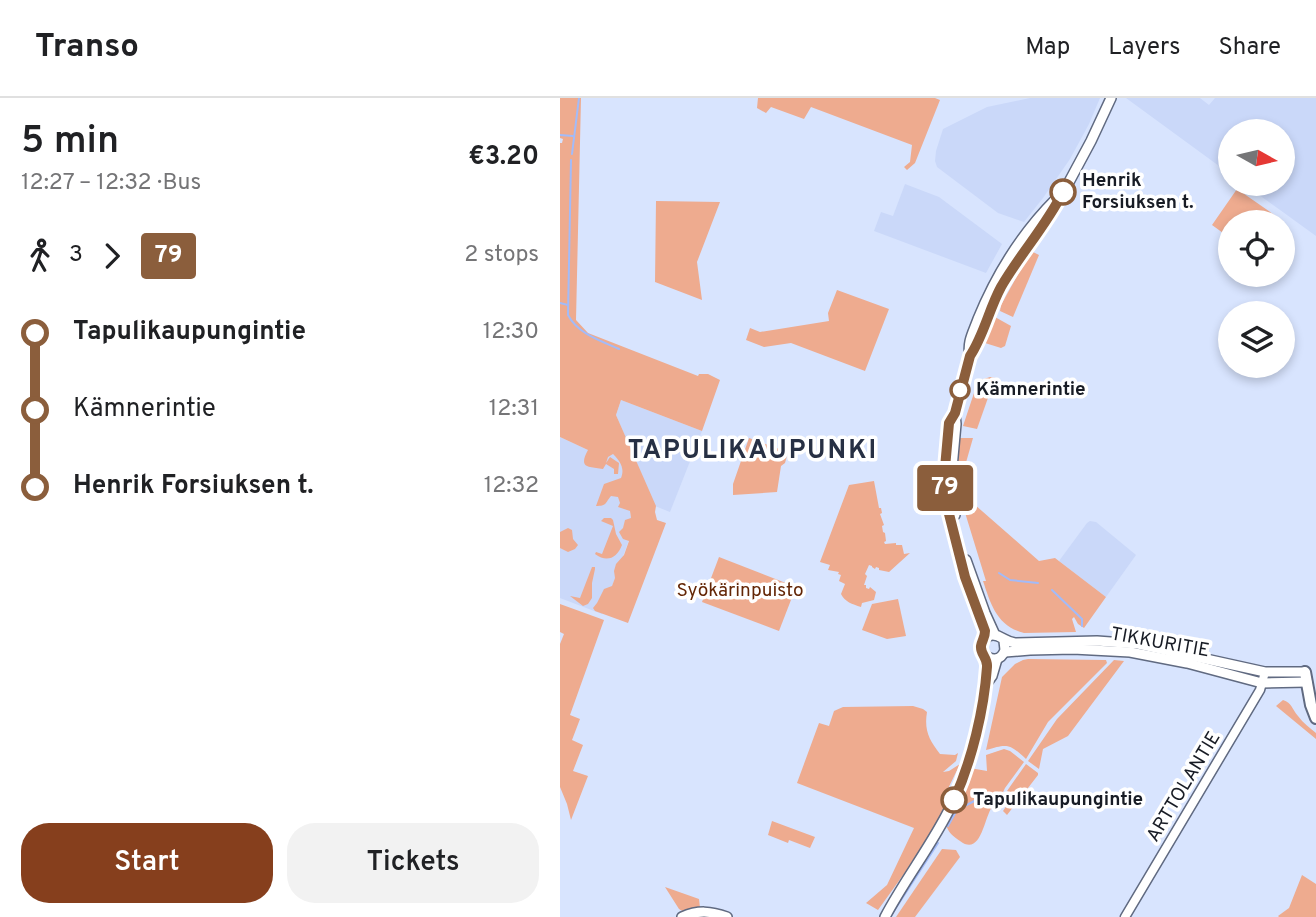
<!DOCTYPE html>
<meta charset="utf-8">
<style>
body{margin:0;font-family:Overpass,sans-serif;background:#f2f2f2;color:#202124;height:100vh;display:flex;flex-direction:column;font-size:26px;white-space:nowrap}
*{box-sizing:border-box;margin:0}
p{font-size:23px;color:#757577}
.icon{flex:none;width:38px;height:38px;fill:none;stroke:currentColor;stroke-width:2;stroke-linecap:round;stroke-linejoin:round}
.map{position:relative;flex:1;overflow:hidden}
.drawer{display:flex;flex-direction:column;background:#fff;width:560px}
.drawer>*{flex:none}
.badge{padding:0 14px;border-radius:5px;font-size:24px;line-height:46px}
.needle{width:46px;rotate:98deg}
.tools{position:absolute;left:658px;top:21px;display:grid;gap:14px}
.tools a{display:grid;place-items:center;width:77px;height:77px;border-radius:50%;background:#fff;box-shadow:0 4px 10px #0003;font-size:35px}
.map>.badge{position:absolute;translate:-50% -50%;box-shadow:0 0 0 4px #fff}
.legs{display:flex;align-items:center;gap:10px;height:77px;padding:0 21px;font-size:23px}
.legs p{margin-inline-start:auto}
.overview{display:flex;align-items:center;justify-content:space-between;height:119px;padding:0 21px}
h1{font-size:38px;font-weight:600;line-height:52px}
.primary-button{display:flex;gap:14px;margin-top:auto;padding:14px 21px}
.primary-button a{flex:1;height:80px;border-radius:28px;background:#863f1d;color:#fff;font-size:28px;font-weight:600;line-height:80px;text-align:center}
.primary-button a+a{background:#f2f2f2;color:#202124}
ul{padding:0 21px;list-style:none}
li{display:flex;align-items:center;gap:24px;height:77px;font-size:26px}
li i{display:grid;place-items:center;width:10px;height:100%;margin:0 9px;background:currentColor}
li i::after{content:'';width:18px;height:18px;margin:-9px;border:5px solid;border-radius:50%;background:#fff}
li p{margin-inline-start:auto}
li:first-child i{background:linear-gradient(#0000 50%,currentColor 0)}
li:last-child i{background:linear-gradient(currentColor 50%,#0000 0)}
header{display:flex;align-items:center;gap:42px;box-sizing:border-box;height:98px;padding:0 35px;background:#fff;border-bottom:2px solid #e0e0e0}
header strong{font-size:33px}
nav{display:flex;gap:38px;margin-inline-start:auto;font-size:24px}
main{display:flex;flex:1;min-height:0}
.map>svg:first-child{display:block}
.built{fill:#cad8f9}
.green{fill:#eeab8f}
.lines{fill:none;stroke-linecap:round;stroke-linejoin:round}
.stream{stroke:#a2bbf9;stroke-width:2}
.tertiary-casing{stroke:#606a81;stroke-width:11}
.secondary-casing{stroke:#606a81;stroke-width:12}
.trunk-casing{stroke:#606a81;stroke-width:14}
.tertiary{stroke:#fff;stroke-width:8}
.secondary{stroke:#fff;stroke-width:9}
.trunk{stroke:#fff;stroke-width:10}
.line-1-casing{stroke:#fff;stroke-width:16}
.line-1{stroke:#8b5e3c;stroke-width:10}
.stop-1-dot{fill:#fff;stroke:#8b5e3c;stroke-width:3.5}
.labels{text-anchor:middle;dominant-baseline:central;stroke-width:7;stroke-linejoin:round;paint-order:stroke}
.stop-label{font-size:19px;font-weight:bold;fill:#181c25;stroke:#fff;text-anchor:start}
.park-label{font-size:19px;fill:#632606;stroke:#fff}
.street-label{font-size:19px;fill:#181c25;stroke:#fff}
.district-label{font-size:26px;font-weight:bold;letter-spacing:2px;fill:#273044;stroke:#fff}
</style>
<header>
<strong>Transo</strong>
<nav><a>Map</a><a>Layers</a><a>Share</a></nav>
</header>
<main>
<section class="drawer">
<div class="overview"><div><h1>5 min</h1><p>12:27 – 12:32 · Bus</p></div><b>€3.20</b></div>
<div class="legs"><svg class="icon" aria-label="walk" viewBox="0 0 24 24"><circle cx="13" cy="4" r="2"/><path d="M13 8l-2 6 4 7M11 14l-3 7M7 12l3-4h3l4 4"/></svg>3<svg class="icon" aria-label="forward" viewBox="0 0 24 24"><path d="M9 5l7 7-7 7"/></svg><b class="badge" style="background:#8b5e3c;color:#fff">79</b><p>2 stops</p></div>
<ul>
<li><i style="color:#8b5e3c"></i><b>Tapulikaupungintie</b><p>12:30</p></li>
<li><i style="color:#8b5e3c"></i><span>Kämnerintie</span><p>12:31</p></li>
<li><i style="color:#8b5e3c"></i><b>Henrik Forsiuksen t.</b><p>12:32</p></li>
</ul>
<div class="primary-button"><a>Start</a><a>Tickets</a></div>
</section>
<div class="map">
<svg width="756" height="819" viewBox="0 0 756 819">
<rect width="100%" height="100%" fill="#d8e4fe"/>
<g class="built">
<polygon points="470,0 540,0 529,26 510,61 483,100 464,124 438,115 377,69 375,63 376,53 383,31 427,9"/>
<polygon points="566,0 640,0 649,7 655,0 756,0 756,138 684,86 723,86 723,33 670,33 670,76"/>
<polygon points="345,86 379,99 442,146 426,175 314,133 321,114 333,118"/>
<polygon points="61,302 142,333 110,414 95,408 56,317"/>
<polygon points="0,339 41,358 53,356 61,364 73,431 42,516 0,500"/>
<polygon points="530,423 536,424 576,457 546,499 499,463 527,425"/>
</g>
<g class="green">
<path d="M0 0H21L16 222 28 235 138 278 139 276H148L160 282 142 333 61 302 56 317 96 408 95 414 97 422 106 425 68 525 35 513 33 510 37 505 44 491 52 488 55 480 54 473 56 466 64 457 69 443 63 441 59 434 63 430 65 422 71 420 70 413 58 409 60 405 58 399 51 398C45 405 47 408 36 408L44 386 61 380C65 370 60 363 53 356L48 359 46 365 50 359 59 365 58 376H54V371L46 366 43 371C31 368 17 372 28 352L0 339V45H2L3 41 0 40Z"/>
<polygon points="198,0 375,0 380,2 355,65 347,72 344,69 350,64 352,47 251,9 244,21 211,9 206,15 197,10"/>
<polygon points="677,91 723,123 670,124 670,140 652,127"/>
<polygon points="96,103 160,104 137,164 142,202 95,184"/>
<polygon points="473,154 479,157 453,219 440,213 441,207 468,158"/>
<polygon points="277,192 329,211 305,273 231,245 204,249 186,242 190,230 200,234 269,223 268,215"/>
<polygon points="435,219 451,228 445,248 441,250 425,245"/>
<polygon points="430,279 435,280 417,331 403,328 418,283"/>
<polygon points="189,340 228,354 225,365 221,368 217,394 173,397 173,386"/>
<polygon points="400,340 413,340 405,368 400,375 397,374"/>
<path d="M314 383 319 410H321L322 415 320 416 324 427 322 428 323 434 325 435 326 443 324 444 325 446 336 445V447H342L344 456 350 455 329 474 319 472V470L316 469 315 471 312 469V468L309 467 305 476 307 478 304 487H306V490L309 491 310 489 316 494 314 502 302 505 301 509C292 506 285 504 281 496L285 486 279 483 281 477 278 476 279 474 268 472 270 467 260 464 289 387Z"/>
<path d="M406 399 479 463 495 460 546 499 524 530 518 526 514 519 512 521 516 534 464 535C437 528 431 507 423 483H426L403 408Z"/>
<path d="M44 420H51L53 422 56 436 62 447C57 460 47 465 35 456L36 454 42 456 53 428 41 423Z"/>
<polygon points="8,430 12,432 13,441 18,447 15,451 8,454 0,450 0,434"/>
<polygon points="159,459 236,489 219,533 142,504"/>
<polygon points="32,469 35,469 35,471 32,485 32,500 28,506 23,508 10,498 20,500"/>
<polygon points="338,501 346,538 327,541 302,532 312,506"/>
<polygon points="0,506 44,522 10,617 20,621 12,642 23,647 13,673 28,678 11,722 7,706 0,689 0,546 4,536 0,534"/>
<path d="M468 561 546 562 547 565 488 624 466 661C449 645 447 646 426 652L442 579 455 566 463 562Z"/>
<polygon points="554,562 564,563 508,638 483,651 479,671 468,663 497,621"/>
<path d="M723 602C732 605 732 611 738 618 743 625 750 630 756 635V641L716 608Z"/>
<path d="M353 608 363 611 367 614C364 632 369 642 380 656L395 657 398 655 396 663 383 674 389 673 400 666 382 703 386 707 374 734 318 812 306 805 327 787 354 730 237 685 259 625 269 628 274 613 283 609Z"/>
<path d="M444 651 450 653 464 664 445 690 436 709H432C424 720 421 759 400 743 393 738 388 735 386 726L410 670 427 673 426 657Z"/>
<polygon points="466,666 478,675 478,677 447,717 443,713 453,698 447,693"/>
<polygon points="212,723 255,739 250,750 229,742 228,745 208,737"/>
<polygon points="382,751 396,752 400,759 355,819 336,819"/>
<polygon points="742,777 756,786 756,819 719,819 718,818 729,810"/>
<path d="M105 789 139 801 140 810C132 813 126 816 119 811Z"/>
</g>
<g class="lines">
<g class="stream">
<polyline points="0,37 13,38"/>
<polyline points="12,56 19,0"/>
<path d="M11 62 8 217C18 236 41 243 59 251"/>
<polyline points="0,205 8,207"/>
<polyline points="439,475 450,482 478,485"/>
<polyline points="492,492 522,521 522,528"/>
<polyline points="388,728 397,712 420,700"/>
<polyline points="330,819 378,745"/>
</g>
<g class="tertiary-casing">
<polyline id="tertiary" points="565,819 700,592 705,574"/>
</g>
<g class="secondary-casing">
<g id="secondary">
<path d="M410 258C407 244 413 235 418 221 436 177 462 135 496 101"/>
<polyline points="395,316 396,326 392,370 395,417"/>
<polyline points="406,462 425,515 435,537"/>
<polyline points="425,540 424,530 405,479 389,416 386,393 385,370 388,334 389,325 395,315 410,258 415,251 434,203 441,190 455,167 494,112 531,43 551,0"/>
<path d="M444 543 445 552C441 563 431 564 423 555 420 546 426 533 438 538 445 541 447 544 455 545L537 543 578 546 705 574H745"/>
<polyline points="445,554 470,552 513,551 570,554 627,565 702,585 747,584"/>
<polyline points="427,585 432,578 437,561"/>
<path d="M122 819C138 812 151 813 167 819"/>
<path d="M325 819C345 781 372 747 391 708 406 679 413 648 420 617 423 598 430 577 426 559"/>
</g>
</g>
<g class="trunk-casing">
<polyline id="trunk" points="745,574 751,607 756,620"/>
</g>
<use href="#tertiary" class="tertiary"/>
<use href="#secondary" class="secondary"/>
<use href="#trunk" class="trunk"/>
</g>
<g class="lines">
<g class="line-1-casing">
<path id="line-1" d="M394 702C412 662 424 612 427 569 428 560 420 556 421 548 422 542 425 540 425 533L405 479 389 416 386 393 385 370 389 325 395 315 410 258C424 237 429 211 441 189 460 156 486 128 503 94"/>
</g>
<use href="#line-1" class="line-1"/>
</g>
<g class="stop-1-dot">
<circle cx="503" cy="94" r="12"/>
<circle cx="400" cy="292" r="9"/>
<circle cx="394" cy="702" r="12"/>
</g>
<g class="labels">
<g class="stop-label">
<text x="522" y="83">Henrik<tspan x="522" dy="22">Forsiuksen t.</tspan></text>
<text x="416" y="292">Kämnerintie</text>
<text x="413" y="702">Tapulikaupungintie</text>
</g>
<g class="park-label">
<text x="180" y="493">Syökärinpuisto</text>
</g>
<g class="street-label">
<text transform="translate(600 545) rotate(10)">TIKKURITIE</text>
<text transform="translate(624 689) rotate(-59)">ARTTOLANTIE</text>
</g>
<g class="district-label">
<text x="193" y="353">TAPULIKAUPUNKI</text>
</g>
</g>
</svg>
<div class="tools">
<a><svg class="needle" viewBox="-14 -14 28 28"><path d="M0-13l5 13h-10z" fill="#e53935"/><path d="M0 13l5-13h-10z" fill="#757577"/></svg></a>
<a><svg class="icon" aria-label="locate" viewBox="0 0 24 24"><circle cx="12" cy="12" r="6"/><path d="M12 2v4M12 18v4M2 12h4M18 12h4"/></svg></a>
<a><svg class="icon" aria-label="layers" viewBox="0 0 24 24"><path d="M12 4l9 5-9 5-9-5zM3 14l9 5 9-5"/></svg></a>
</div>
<b class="badge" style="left:385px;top:390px;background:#8b5e3c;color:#fff">79</b>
</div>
</main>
